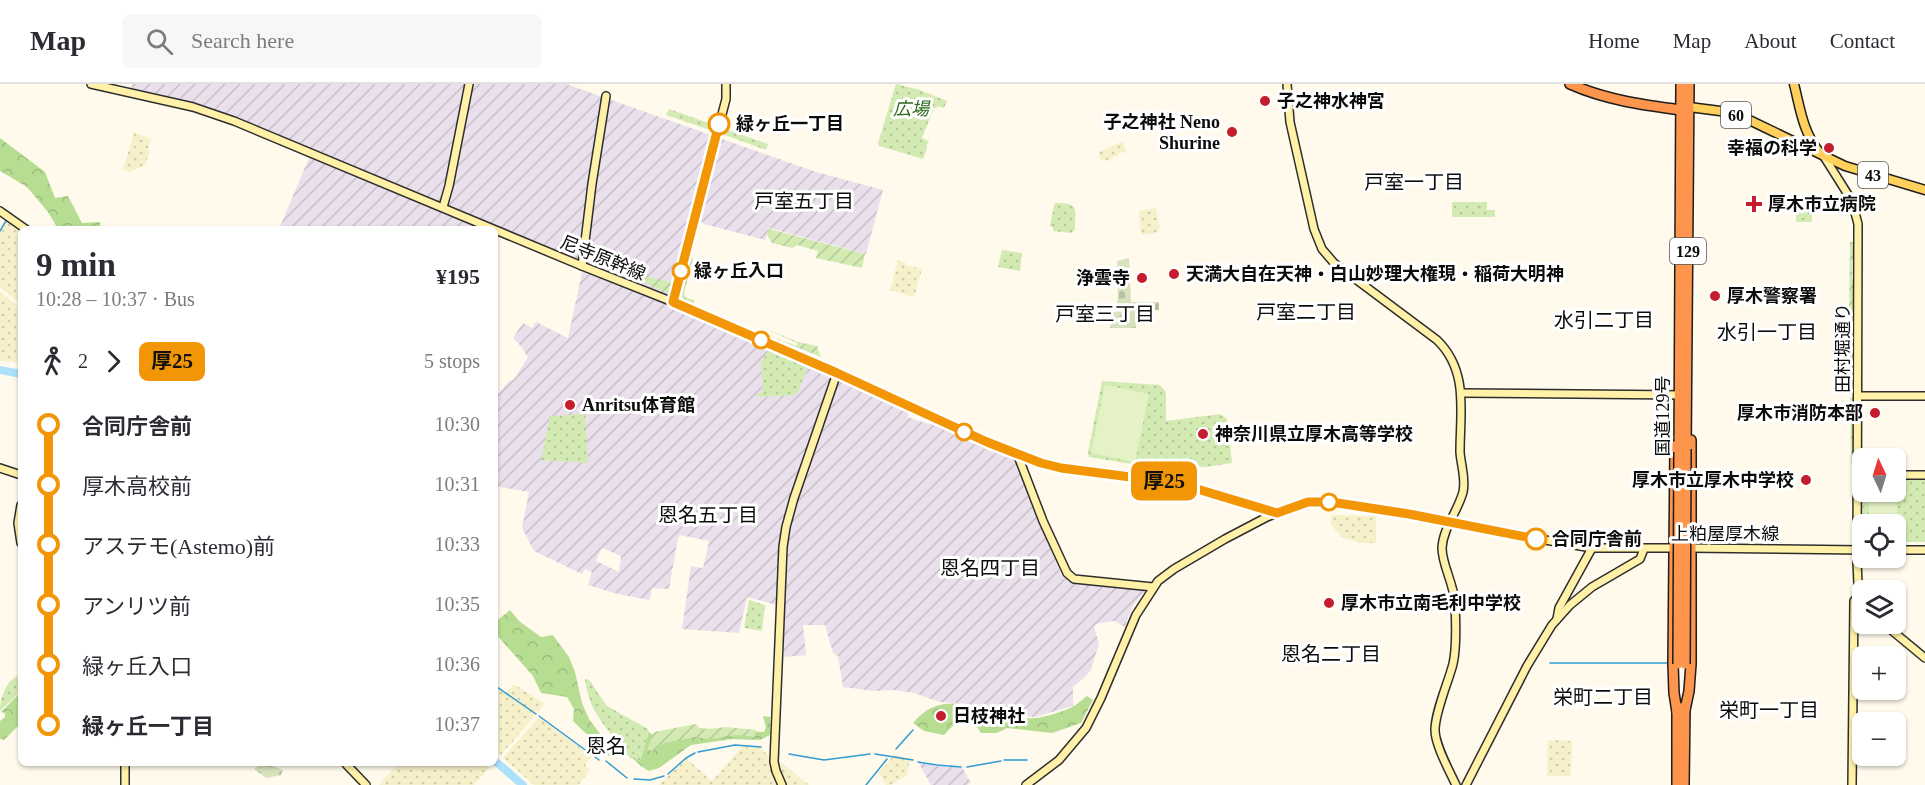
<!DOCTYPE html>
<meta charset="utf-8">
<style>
body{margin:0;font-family:"Times New Roman","Noto Sans JP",serif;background:#f7f7f7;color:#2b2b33;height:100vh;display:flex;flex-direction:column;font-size:22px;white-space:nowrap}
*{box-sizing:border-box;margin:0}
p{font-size:20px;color:#7c7c81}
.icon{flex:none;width:33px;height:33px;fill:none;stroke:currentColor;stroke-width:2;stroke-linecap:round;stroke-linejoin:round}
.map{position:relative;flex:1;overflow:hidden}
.drawer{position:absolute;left:18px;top:142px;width:480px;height:540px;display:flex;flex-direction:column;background:#fff;border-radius:9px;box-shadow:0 2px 4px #0004}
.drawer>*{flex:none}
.badge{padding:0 12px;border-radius:9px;font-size:21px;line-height:39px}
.needle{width:39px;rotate:356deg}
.controls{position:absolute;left:1852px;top:364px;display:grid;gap:12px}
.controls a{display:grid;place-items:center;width:54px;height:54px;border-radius:9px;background:#fff;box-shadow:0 2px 4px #0004;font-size:30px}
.map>.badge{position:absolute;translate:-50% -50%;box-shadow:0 0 0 3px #fff}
.legs{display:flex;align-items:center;gap:9px;height:66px;padding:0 18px;font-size:20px}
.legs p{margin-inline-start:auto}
.head{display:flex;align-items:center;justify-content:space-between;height:102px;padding:0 18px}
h1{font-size:33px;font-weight:700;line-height:45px}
ul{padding:0 18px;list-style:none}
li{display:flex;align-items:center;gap:21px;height:60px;font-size:22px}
li i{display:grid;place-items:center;width:9px;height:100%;margin:0 8px;background:currentColor}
li i::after{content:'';width:15px;height:15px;margin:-8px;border:4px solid;border-radius:50%;background:#fff}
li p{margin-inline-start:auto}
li:first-child i{background:linear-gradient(#0000 50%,currentColor 0)}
li:last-child i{background:linear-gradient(currentColor 50%,#0000 0)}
header{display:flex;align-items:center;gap:36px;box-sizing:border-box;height:84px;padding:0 30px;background:#fff;border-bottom:2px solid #e1e1e2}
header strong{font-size:28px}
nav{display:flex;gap:33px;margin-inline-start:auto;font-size:21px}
.search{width:420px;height:54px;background:#f7f7f7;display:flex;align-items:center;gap:15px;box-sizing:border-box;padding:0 21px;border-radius:9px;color:#7c7c81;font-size:22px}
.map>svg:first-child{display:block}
.industrial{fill:url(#industrial-furrows);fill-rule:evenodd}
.farmland{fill:url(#farmland-dots)}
.forest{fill:url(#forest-crowns)}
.cemetery{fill:url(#cemetery-stones)}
.park{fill:url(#park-dots)}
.garden{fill:url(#garden-furrows)}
.pitch{fill:#e5f2c6}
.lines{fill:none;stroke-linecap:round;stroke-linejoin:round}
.stream{stroke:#309bd5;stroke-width:1.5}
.river{stroke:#ade1fa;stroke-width:8}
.secondary-casing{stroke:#2e2e2e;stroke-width:10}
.primary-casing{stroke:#1d1d1d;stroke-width:11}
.highway-casing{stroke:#1d1d1d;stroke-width:12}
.secondary{stroke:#fff1a7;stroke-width:7}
.primary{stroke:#ffd05c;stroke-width:8}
.highway{stroke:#fd954c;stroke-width:9}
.highway-bridge-casing{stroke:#1d1d1d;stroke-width:12;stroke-linecap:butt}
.highway-bridge{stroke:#fd954c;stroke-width:9}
.line-1-casing{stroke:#fff;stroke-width:14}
.line-1{stroke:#f39606;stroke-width:9}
.poi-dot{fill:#c41d2c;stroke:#fff;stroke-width:2}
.stop-1-dot{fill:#fff;stroke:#f39606;stroke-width:3}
.labels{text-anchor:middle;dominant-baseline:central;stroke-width:6;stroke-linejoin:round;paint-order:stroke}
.shield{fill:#fff;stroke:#555;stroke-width:1.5}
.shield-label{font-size:16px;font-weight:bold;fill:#0c0c0c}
.poi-label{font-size:18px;font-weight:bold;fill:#0c0c0c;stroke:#fff;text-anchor:start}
.park-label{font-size:18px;font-style:italic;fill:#2d6719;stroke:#fff}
.stop-label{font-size:18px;font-weight:bold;fill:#0c0c0c;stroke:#fff;text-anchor:start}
.street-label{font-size:18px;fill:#0c0c0c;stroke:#fff}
.neighbourhood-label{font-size:20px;fill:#0c0c0c;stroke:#fff}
</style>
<header>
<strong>Map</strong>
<div class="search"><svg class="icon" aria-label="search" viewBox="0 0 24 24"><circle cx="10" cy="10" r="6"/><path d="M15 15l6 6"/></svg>Search here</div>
<nav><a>Home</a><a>Map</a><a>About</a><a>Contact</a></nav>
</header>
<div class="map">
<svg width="1925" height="701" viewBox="0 0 1925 701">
<defs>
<pattern id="industrial-furrows" width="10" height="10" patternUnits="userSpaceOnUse" patternTransform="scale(1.5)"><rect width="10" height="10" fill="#eae0ec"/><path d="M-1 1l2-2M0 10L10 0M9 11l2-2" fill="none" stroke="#c8bfc9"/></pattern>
<pattern id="farmland-dots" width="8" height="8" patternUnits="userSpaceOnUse" patternTransform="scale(1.5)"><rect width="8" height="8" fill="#f6f1ca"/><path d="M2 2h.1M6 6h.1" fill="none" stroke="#d2cdac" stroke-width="1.8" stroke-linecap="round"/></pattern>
<pattern id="forest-crowns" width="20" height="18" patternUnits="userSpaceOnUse" patternTransform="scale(1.5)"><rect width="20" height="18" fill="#b7dd92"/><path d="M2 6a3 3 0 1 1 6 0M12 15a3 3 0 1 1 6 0" fill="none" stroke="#9cbc7d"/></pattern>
<pattern id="cemetery-stones" width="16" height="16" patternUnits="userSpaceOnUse" patternTransform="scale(1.5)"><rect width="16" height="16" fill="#d7e2bc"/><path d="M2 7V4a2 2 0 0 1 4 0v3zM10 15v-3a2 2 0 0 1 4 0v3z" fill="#b7c1a0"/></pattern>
<pattern id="park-dots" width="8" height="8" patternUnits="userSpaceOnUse" patternTransform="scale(1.5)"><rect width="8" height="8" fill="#d3ebb3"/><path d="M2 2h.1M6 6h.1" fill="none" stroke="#b4c899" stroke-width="1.8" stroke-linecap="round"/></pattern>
<pattern id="garden-furrows" width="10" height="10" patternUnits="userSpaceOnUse" patternTransform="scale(1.5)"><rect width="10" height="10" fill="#d3ebb3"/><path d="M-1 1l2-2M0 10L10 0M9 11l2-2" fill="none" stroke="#b4c899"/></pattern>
</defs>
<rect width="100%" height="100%" fill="#fffaec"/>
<g class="industrial">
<path d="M132 0H566L816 88 883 106 866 170 769 144 765 156 704 140 703 138 695 139 669 223 771 264 911 328 907 333 929 340 931 338 1014 376 1061 490 1075 498 1138 504 1143 506 1144 508 1132 523 1125 543 1114 537 1096 540 1094 543 1099 559 1091 586 1085 593 1073 603V622L1035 633 1006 630 967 620 940 618 914 609 896 606 874 607 843 603 838 572 833 569 825 541H803L806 571 784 573V523L747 513 739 549 682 545 691 482 703 484 709 457 680 451 678 454 669 505 652 504 650 515 648 516 614 509 588 501 592 488 585 485 582 490 534 467 522 444 529 408 495 402V314L508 298 514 295 528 273 519 260 513 254 523 239 532 244 536 238 568 254 584 179 485 137 481 146 279 145 312 67 224 30 131 7ZM602 464 621 472 619 488 596 477Z"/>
<polygon points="918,678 937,682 962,683 971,699 967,701 931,701"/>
</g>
<g class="farmland">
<polygon points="134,48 151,55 148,65 150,66 145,81 130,88 123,86"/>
<polygon points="1123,57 1126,68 1118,69 1118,72 1111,74 1111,77 1100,75 1099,68"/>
<polygon points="1156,124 1160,144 1157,149 1141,151 1139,127"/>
<polygon points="7,136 21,146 21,221 0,203 0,149"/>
<polygon points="898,176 906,179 906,181 922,185 914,213 890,206"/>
<polygon points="0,207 21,225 20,278 0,277"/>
<polygon points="1331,431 1376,432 1376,459 1362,459 1343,454 1331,441"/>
<polygon points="495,600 505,609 514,600 545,620 501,671 495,666"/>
<polygon points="539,633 592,672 585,681 590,686 578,701 534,701 503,674"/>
<polygon points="1548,656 1572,657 1571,692 1547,692"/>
<polygon points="743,662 761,664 769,673 781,678 809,701 659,701 686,674 712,697"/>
<polygon points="894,671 910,675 907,691 891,701 886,701 879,689"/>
<polygon points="397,680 484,680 489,684 474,701 379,701"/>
</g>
<g class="forest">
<polygon points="0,54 45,88 55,114 68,112 82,139 100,138 100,145 58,145 48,128 27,103 0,87"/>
<polygon points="510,526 519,537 541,553 553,551 569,573 575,588 582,619 589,635 616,671 616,674 611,674 573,637 574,625 567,613 541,609 533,592 495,549 495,535 498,536"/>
<path d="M585 595 590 597 605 621 655 652 694 644 764 648 766 643 763 633 764 632 770 633V651L760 656 732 655 691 661 659 684 649 687C632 679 601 639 593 623 589 615 587 604 585 595Z"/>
<polygon points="21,608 21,639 4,656 0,655 0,637 5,633 5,629 1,628"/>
<path d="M1087 612 1093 616 1081 639 1052 649 1007 644 997 649H981L971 634 962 632 944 651 924 647 913 639C948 596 993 638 1036 634 1045 633 1065 627 1072 623 1078 620 1083 615 1087 612Z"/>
</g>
<g class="cemetery">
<polygon points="1129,174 1131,218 1159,218 1159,226 1137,227 1136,244 1110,244 1114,228 1131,227 1130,220 1117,221 1118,211 1117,177"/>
<polygon points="261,680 265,682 268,680 283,686 281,691 266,694 254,685"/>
</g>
<g class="park">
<polygon points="896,0 920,6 947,17 944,24 938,22 936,24 934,24 922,54 929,57 926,63 927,64 923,75 879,62 878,59"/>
<polygon points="669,25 714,41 713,47 666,31"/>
<polygon points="722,44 768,60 766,66 722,50"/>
<rect x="1796" y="115" width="16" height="23"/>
<polygon points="1452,118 1487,118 1487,126 1495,126 1495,133 1452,133"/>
<path d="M1056 119C1080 119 1075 125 1075 146L1071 149 1053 147V143L1050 142 1054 121Z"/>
<polygon points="1002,166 1022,169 1020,187 998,183"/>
<polygon points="769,265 805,282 807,286 798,308 794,311 757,313 757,310 763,308 761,279"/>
<polygon points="1102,297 1160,301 1166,308 1166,337 1220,330 1227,335 1232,379 1206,383 1137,381 1089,373 1088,368"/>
<polygon points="585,330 588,379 541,376 550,332"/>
<polygon points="1861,394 1863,394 1863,408 1896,408 1896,395 1925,395 1925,458 1896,458 1896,441 1863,441"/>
<polygon points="749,516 765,521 762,547 744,544"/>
<path d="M17 592 21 596V607L0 627C0 614 5 599 17 592Z"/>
<path d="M588 595 607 622 648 645 649 648 641 676 638 677 634 673 631 675C612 652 589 627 585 596Z"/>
</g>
<g class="garden">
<polygon points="769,145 865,170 862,184 816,174 818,167 797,161 792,164 772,159 767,151"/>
<polygon points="1850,158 1856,158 1856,175 1852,176 1852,196 1856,197 1855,231 1849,232"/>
<polygon points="690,169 693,174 684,210 686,214 694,216 694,220 681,216 678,207"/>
<polygon points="621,186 670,198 672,200 670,207 667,209 632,193"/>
<polygon points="1848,236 1855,236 1856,272 1852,272 1854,296 1853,308 1849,308"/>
<polygon points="764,244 798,258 817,262 821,273 764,250 797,262 797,259"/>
<polygon points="1850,313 1854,315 1854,380 1851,379"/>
<polygon points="696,640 701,646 726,643 756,646 755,653 737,651 710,655 695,653 664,659 653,667 647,666 654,648"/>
</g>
<g class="pitch">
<polygon points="1105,301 1149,310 1135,378 1091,369"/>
<rect x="1869" y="413" width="28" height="27"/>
</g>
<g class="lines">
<g class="stream">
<polyline points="0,147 7,135"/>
<polyline points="1456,503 1459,526"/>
<polyline points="1550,579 1669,579"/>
<polyline points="1456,580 1459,564"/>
<polyline points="495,599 497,603 536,630"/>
<polyline points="1446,615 1451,596"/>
<polyline points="1441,629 1445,618"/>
<polyline points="539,632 599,676"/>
<polyline points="1441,660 1455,691"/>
<polyline points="896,665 913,646"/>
<polyline points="698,668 735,661 761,663"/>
<polyline points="789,670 824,676 870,670"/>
<polyline points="875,670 913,676"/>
<polyline points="1004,676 1027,676"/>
<polyline points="606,677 627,694"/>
<polyline points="918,678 937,681 961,683"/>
<polyline points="967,683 1001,677"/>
<polyline points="668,690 686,674 695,669"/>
<polyline points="634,695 650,696 664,692"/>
<polyline points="866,701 887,675"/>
</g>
<g class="river">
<polyline points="0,286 21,290"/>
<polyline points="495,677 523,701"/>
</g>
<g class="secondary-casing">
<g id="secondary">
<polyline points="91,0 193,23 234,37 582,182 673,218 837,289 1018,372 1061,384 1177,399 1277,429"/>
<path d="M1287 0 1290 38 1314 145 1322 165 1334 179 1437 256C1469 287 1460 328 1460 368 1461 382 1466 394 1463 408 1458 427 1443 444 1442 464 1442 482 1455 501 1455 521 1456 540 1457 562 1453 580 1448 599 1435 628 1435 646 1435 661 1449 686 1456 701"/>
<polyline points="1823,71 1852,117 1858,140 1857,477 1858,500 1863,513"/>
<polyline points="443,123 449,102 469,0"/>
<polyline points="0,127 27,146"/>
<polyline points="582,182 592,100 606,12"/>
<polyline points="673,218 726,15 726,0"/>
<polyline points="1461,309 1683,311"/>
<polyline points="1858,312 1925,312"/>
<polyline points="1018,372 1043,437 1067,489 1074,495 1153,503"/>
<polyline points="0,384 21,391"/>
<polyline points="1896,391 1925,391"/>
<polyline points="21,421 18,439 21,459"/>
<polyline points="1689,464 1863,466"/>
<polyline points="1896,466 1925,466"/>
<polyline points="1557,535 1559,524 1592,464"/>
<polyline points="1884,540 1925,574"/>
<polyline points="346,680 366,701"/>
<polyline points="125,701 125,680"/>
<polyline points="782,701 776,687 774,678 783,463 786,443 794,414 837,289"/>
<polyline points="1026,701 1059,676 1086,644 1101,614 1136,531 1158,497 1174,485 1225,455 1267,433 1293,423 1318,418 1344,420 1409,430 1522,452 1592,464 1677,464"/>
<polyline points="1466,701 1527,582 1552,541 1570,521 1592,503 1640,475 1644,465"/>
<polyline points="1852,701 1854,517 1860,509"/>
</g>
</g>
<g class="primary-casing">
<g id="primary">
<path d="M1794 0C1800 24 1803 49 1820 69"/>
<polyline points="1689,23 1728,28 1743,33 1845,82 1925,106"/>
</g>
</g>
<g class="highway-casing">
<g id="highway">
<path d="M1570 0C1606 16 1643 21 1681 26L1687 24"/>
<polyline points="1675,362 1673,580 1674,609 1677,628"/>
<polyline points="1686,365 1689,0"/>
<polyline points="1679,368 1681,0"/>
<polyline points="1685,626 1689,607 1691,580 1691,356"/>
<polyline points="1677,701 1677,622"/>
<polyline points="1684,701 1685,622"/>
</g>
</g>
<use href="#secondary" class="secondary"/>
<use href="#primary" class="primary"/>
<use href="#highway" class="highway"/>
<g class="highway-bridge-casing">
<g id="highway-bridge">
<polyline points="1678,580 1679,368"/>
<polyline points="1685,580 1686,365"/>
</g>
</g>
<use href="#highway-bridge" class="highway-bridge"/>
</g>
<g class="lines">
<g class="line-1-casing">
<polyline id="line-1" points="719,40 673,218 837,289 987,358 1041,379 1061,384 1177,399 1277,429 1308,418 1331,418 1409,430 1536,455"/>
</g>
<use href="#line-1" class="line-1"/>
</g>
<g class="poi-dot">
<circle cx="1265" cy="17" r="6"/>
<circle cx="1232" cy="48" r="6"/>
<circle cx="1829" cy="64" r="6"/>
<path d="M1751 111h6v6h6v6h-6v6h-6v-6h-6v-6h6z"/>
<circle cx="1174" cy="190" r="6"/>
<circle cx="1142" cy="194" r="6"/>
<circle cx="1715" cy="212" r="6"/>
<circle cx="570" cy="321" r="6"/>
<circle cx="1875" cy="329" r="6"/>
<circle cx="1203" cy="350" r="6"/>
<circle cx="1806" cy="396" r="6"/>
<circle cx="1329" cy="519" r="6"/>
<circle cx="941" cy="632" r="6"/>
</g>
<g class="stop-1-dot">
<circle cx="719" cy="40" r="10"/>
<circle cx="681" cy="187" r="8"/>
<circle cx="761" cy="256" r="8"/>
<circle cx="964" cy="348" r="8"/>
<circle cx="1329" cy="418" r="8"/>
<circle cx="1536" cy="455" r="10"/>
</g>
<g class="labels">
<g class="shield">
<rect x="1721" y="18" width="30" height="26" rx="4.5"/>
<rect x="1858" y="78" width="30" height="26" rx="4.5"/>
<rect x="1670" y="154" width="36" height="26" rx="4.5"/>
</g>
<g class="shield-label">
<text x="1736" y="31">60</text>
<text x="1873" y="91">43</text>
<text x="1688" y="167">129</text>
</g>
<g class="poi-label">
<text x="1277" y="17">子之神水神宮</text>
<text x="1220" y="38" text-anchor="end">子之神社 Neno<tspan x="1220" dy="21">Shurine</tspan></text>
<text x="1817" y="64" text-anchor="end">幸福の科学</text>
<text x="1768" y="120">厚木市立病院</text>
<text x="1186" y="190">天満大自在天神・白山妙理大権現・稲荷大明神</text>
<text x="1130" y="194" text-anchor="end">浄雲寺</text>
<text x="1727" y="212">厚木警察署</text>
<text x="582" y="321">Anritsu体育館</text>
<text x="1863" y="329" text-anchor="end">厚木市消防本部</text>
<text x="1215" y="350">神奈川県立厚木高等学校</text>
<text x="1794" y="396" text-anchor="end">厚木市立厚木中学校</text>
<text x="1341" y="519">厚木市立南毛利中学校</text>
<text x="953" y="632">日枝神社</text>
</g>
<g class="park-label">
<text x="911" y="25">広場</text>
</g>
<g class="stop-label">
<text x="736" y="40">緑ヶ丘一丁目</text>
<text x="694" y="187">緑ヶ丘入口</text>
<text x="1552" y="455">合同庁舎前</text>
</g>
<g class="street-label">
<text transform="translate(603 174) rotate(22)">尼寺原幹線</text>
<text transform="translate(1843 264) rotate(-90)">田村堀通り</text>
<text transform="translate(1663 332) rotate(-90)">国道129号</text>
<text x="1725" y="450">上粕屋厚木線</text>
</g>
<g class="neighbourhood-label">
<text x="1414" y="98">戸室一丁目</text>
<text x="804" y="117">戸室五丁目</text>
<text x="1306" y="228">戸室二丁目</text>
<text x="1105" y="230">戸室三丁目</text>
<text x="1604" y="236">水引二丁目</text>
<text x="1767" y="248">水引一丁目</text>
<text x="708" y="431">恩名五丁目</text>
<text x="990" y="484">恩名四丁目</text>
<text x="1331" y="570">恩名二丁目</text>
<text x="1603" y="613">栄町二丁目</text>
<text x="1769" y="626">栄町一丁目</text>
<text x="606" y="662">恩名</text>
</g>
</g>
</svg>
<div class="controls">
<a><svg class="needle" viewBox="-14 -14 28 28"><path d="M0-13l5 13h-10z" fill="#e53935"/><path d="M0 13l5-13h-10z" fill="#7c7c81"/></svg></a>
<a><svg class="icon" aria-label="locate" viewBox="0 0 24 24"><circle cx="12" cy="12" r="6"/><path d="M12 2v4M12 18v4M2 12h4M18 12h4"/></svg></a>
<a><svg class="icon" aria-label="layers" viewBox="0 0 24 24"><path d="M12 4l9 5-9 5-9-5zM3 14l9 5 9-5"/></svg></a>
<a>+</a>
<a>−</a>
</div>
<b class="badge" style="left:1164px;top:397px;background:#f39606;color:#111">厚25</b>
<section class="drawer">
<div class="head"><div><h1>9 min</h1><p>10:28 – 10:37 · Bus</p></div><b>¥195</b></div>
<div class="legs"><svg class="icon" aria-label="walk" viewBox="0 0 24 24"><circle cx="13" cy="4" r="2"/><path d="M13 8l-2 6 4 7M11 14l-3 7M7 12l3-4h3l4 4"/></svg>2<svg class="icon" aria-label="forward" viewBox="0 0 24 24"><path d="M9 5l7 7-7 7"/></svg><b class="badge" style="background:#f39606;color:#111">厚25</b><p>5 stops</p></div>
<ul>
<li><i style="color:#f39606"></i><b>合同庁舎前</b><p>10:30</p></li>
<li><i style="color:#f39606"></i><span>厚木高校前</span><p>10:31</p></li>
<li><i style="color:#f39606"></i><span>アステモ(Astemo)前</span><p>10:33</p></li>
<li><i style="color:#f39606"></i><span>アンリツ前</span><p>10:35</p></li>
<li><i style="color:#f39606"></i><span>緑ヶ丘入口</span><p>10:36</p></li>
<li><i style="color:#f39606"></i><b>緑ヶ丘一丁目</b><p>10:37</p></li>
</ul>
</section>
</div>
